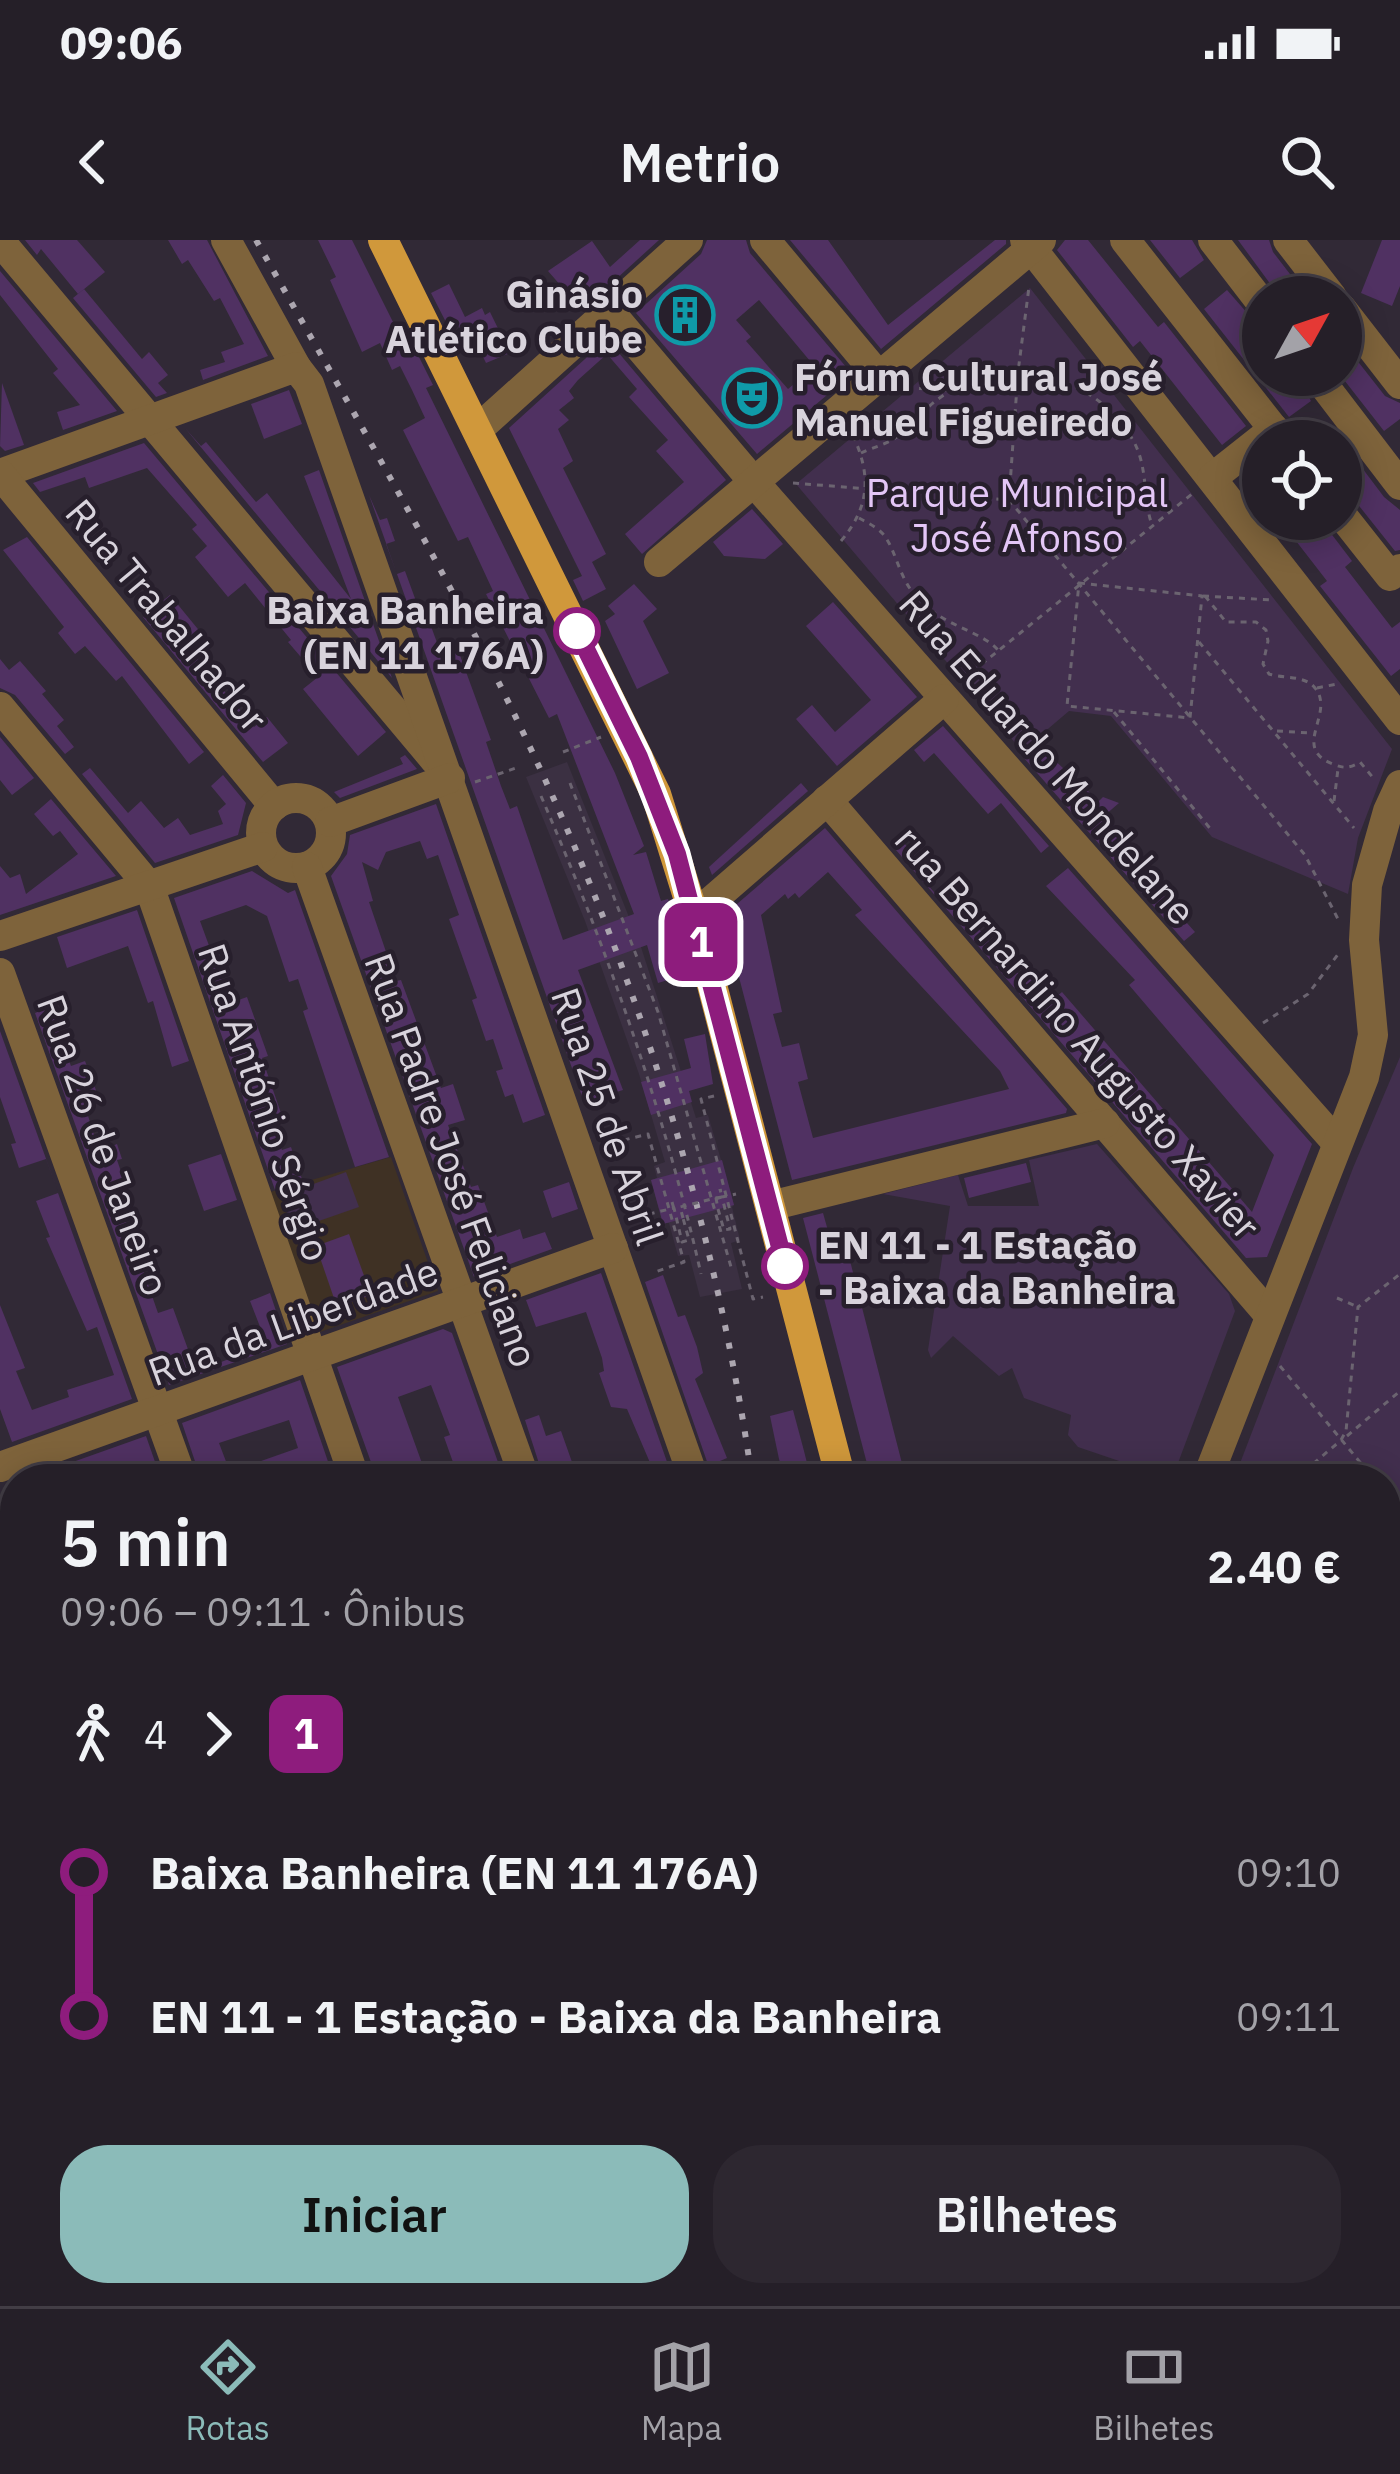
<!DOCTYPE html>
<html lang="pt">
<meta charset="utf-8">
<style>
body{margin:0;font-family:"IBM Plex Sans",sans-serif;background:#2d2730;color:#f1f3f6;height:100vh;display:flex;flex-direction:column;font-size:45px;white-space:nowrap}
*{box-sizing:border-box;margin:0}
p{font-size:39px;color:#a3a2a8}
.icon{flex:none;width:66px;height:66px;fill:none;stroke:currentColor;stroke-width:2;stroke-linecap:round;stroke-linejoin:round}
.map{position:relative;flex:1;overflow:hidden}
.sheet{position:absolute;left:0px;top:1224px;width:1401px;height:843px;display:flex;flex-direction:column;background:#251f28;border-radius:48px 48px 0 0;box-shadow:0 6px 30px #0003,0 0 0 3px #423d45}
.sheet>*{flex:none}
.badge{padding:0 24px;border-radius:18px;font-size:42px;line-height:78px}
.needle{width:78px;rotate:50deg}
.tools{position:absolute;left:1242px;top:36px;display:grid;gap:24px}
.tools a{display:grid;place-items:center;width:120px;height:120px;border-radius:50%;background:#251f28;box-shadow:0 6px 30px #0003,0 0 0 3px #423d45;font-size:60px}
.map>.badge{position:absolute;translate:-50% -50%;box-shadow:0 0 0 6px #fff}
.legs{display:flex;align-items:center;gap:18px;height:132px;padding:0 60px;font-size:39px}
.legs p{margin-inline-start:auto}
.overview{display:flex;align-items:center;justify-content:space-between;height:204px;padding:0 60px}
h1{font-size:66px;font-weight:600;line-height:90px}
.action{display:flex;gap:24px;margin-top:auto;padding:24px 60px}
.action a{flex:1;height:138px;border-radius:48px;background:#8bbbb9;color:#111;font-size:48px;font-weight:600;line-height:138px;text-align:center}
.action a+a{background:#2d2730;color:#f1f3f6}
ul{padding:0 60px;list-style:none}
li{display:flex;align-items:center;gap:42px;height:144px;font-size:45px}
li i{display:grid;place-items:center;width:18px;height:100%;margin:0 15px;background:currentColor}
li i::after{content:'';width:30px;height:30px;margin:-15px;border:9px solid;border-radius:50%;background:#251f28}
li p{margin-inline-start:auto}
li:first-child i{background:linear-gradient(#0000 50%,currentColor 0)}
li:last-child i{background:linear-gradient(currentColor 50%,#0000 0)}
.status{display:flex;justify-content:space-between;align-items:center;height:84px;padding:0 60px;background:#251f28;direction:ltr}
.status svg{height:33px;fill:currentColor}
header{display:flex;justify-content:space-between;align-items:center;height:156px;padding:0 60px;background:#251f28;font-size:54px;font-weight:600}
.tabs{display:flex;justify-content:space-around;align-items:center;height:168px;border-top:3px solid #423d45;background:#251f28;font-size:33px;color:#a3a2a8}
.tabs a{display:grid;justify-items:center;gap:6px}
.tabs .current{color:#8bbbb9}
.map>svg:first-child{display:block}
.built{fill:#3b3042}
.education{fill:#3f3124}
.green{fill:#422f4e}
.building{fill:#503162;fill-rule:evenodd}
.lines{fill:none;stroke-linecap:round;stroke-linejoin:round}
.path{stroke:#6b6470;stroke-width:3;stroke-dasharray:6 6;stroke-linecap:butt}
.minor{stroke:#7e633b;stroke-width:30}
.major{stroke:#d0983b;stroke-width:30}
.rail{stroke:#aca6b0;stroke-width:6;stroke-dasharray:6 12;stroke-linecap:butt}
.path-bridge{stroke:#6b6470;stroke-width:3;stroke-dasharray:6 6;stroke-linecap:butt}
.line-1-casing{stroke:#fff;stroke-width:27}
.line-1{stroke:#8e1c7d;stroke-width:18}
.stop-1-dot{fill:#fff;stroke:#8e1c7d;stroke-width:6}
.labels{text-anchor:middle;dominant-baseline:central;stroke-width:9;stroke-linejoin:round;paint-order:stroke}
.poi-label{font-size:39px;font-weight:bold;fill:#d8d3dc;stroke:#271f2c;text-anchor:end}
.park-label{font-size:39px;fill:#e3c6f6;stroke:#271f2c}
.stop-label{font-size:39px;font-weight:bold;fill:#d8d3dc;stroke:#271f2c;text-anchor:end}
.street-label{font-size:39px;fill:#d8d3dc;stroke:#271f2c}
</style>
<div class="status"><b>09:06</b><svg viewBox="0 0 49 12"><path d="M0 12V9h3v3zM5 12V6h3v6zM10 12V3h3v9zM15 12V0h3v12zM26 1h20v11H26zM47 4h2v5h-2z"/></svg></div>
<header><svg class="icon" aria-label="back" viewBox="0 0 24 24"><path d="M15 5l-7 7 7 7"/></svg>Metrio<svg class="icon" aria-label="search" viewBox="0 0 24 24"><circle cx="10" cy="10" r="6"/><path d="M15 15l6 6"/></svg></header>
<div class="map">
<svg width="1400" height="2066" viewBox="0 0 1400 2066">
<rect width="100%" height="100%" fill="#312936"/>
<polygon class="built" points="567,522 641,707 696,878 708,875 734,965 732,967 740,1000 731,1003 742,1049 700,1057 689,1015 678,1016 669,983 663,983 651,940 657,938 654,926 665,922 639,834 585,681 526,537"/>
<polygon class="education" points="391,917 438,1051 320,1092 270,952"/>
<g class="green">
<polygon points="1030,48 1392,509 1358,598 1348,654 1212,597 1111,476 1069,471 1022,511 796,244"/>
<polygon points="1400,817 1400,1870 1386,1859 1386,1239 1234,1239 1353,928"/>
<polygon points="1097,904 1229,1054 1235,1071 1172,1239 1078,1207 1068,1195 1071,1175 1024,1158 1012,1128 999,1136 953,1096 931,1118 928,1110 950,966 883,954 958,935 968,966 1039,966 1029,920"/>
<polygon points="346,932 359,967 293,990 281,956"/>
<polygon points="1386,1899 1400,1916 1400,2066 1317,2066 1299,2052 1386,2052"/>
</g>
<g class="building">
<polygon points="25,0 77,0 105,32 78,54 41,9 37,15"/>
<polygon points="168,0 207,0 268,116 203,140 200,130 225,122 221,112 244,104 220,58 214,61 188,20 182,24"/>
<polygon points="318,0 352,0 399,94 406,91 433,145 426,148 615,533 644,606 633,615 646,612 661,661 668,659 677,687 668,689 681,736 658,743 647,705 578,730 623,850 584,862 369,255 380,280 387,278 395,301 386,304 397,334 405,331 420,372 425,370 439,408 454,402 458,410 491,500 486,502 501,546 510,569 517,566 563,700 634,674 557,474 549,478 486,354 493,351 468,297 458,301 403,190 425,178 412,150 400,126 392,130 380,103 362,112 330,40 336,37"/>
<polygon points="640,0 659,0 582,70 548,31 592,1 610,27"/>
<path d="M707 0H746L750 13 852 134 757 214 636 73 701 14ZM759 60 815 127 788 149 746 101 751 97 736 80Z"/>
<polygon points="790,0 828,0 888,85 995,0 1006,0 1006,4 881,109"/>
<polygon points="1065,0 1088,0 1158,87 1164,82 1246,186 1222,205 1140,101 1133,107 1057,10"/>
<polygon points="1150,0 1192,0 1204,20 1180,38"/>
<polygon points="1238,0 1269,0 1273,12 1303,51 1294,57 1280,57"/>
<polygon points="1382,0 1400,0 1400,46 1392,66 1361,53"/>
<polygon points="0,31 117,171 63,190 57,172 80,165 53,133 58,129 0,55"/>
<polygon points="449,44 465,77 482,68 485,75 490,72 510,113 486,123 473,96 466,101 456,81 448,86 431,53"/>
<polygon points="84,49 142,119 149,112 168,135 158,143 167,153 156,157 73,58"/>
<polygon points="1227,50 1263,91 1263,135 1297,135 1311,161 1289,177 1204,69"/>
<polygon points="607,99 726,240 642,314 625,294 684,242 656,211 668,200 629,157 637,149 607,114 578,140 569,151 574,158 559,170 569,180 558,189 573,221 563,228 606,314 592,322 606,349 583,361 573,340 582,336 509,188"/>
<polygon points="1341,100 1385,156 1400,163 1400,179 1384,191 1341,136"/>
<polygon points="2,143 24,205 5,211 0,206"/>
<polygon points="289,150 302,184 264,199 251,164"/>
<polygon points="185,188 201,206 206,202 256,262 267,253 351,359 304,236 319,230 392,438"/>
<polygon points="1341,200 1384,257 1400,270 1400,310 1395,311 1356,262 1341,249"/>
<polygon points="144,203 386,492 358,516 303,449 318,437 288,402 291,400 245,343 228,357 195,317 207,306 192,289 197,285 147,228 89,248 85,237 40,252 33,243"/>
<polygon points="752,269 783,304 765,319 724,316 713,302"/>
<polygon points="1279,279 1320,279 1352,321 1345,327 1392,388 1400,382 1400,429 1391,436 1320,346 1327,341"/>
<polygon points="27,297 204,512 189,524 122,436 116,441 85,406 75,414 58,393 64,387 3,310"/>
<polygon points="634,344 657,369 643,381 669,433 637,449 605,381 615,374 608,366"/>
<polygon points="170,355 211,405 196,417 254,487 267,477 288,503 263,522 143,377"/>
<polygon points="833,362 917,457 837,526 796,479 812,465 835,492 871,460 806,386"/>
<polygon points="0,419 9,430 20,421 46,451 42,454 64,480 57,486 74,507 65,514 15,455 0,448"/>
<polygon points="943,486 1049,606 1041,613 1001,563 988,574 934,513 924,522 914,510"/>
<polygon points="0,497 34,538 12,555 0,540"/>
<polygon points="1039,506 1099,561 1103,557 1119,563 1105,575 1124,596 1118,604 1166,658 1171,653 1184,667 1178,673 1195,692 1184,701 1024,518"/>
<polygon points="405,515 417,529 340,558 334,552 403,524 400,518"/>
<polygon points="90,528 128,573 141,561 164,588 178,578 190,595 223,584 218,571 226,564 211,546 223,535 246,563 238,595 155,623 82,534"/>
<polygon points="801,543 808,551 712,635 709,627"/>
<polygon points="51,559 116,636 0,675 0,626 10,638 20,634 26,654 78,614 60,591 53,596 34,574"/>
<polygon points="436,564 545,875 523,883 513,854 505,857 496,831 503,829 493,799 486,801 472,760 477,758 449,679 459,675 438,615 427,619 420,601 386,612 378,630 362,622 373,661 369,662 396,741 401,740 441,848 453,844 465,880 448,885 471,947 478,945 497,997 520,989 523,999 545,992 552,1009 474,1037 331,636 347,614 350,595"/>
<path d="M825 588 1067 869 1066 873 792 940 723 676ZM828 632 862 670 855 675 1000 831 1009 849 813 898 798 842 808 839 799 803 782 807 773 774 782 772 761 675 785 654 788 659 795 653 799 658Z"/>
<polygon points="904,603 917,618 910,624 945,665 952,659 1023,739 1032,731 1055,758 1062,752 1252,972 1274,915 1129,745 1135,740 1046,646 1068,628 1312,904 1267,1017 1246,1018 896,610"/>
<polygon points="252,631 288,653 295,650 389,917 355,927 303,771 308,769 298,739 289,742 267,676 246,665 200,681 230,763 247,757 268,816 262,818 283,879 272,882 282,910 291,907 303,942 275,950 174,658"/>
<polygon points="137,670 189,821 172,827 153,761 148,763 128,706 67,728 57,697"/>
<polygon points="50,767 71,826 85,821 97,853 82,857 97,904 105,901 108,908 117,904 122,919 117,920 126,946 115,950 158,1073 173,1068 193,1123 213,1116 216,1124 255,1109 252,1101 264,1097 250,1061 270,1053 287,1104 169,1145 35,773"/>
<polygon points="0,791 58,952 46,919 19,928 11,904 16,903 0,857"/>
<polygon points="705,794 713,844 689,851 692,862 651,875 641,842 691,828 684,799"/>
<polygon points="221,914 237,960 204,971 188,925"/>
<polygon points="722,920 734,965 663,984 651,940"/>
<polygon points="1026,923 1031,942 969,958 964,938"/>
<polygon points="569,942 578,969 552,978 543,951"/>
<polygon points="58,953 132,1159 12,1202 0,1169 0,1065 25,1128 16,1131 32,1170 69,1157 67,1150 114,1135 97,1087 87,1091 46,998 50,997 36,961"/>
<polygon points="823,973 834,1012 847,1009 906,1239 871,1239 803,978"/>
<polygon points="349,994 371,1055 337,1067 316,1006"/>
<polygon points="601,1033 673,1239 657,1239 627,1169 611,1167 599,1133 604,1131 602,1118 586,1072 536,1087 526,1060"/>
<polygon points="663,1035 678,1077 685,1075 697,1107 703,1133 695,1139 727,1218 720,1221 726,1239 713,1239 645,1042"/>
<polygon points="443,1089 452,1093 504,1239 459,1239 444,1197 450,1195 431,1145 398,1157 423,1226 419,1228 424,1239 377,1239 337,1127"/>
<path d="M300 1140 334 1239H201L182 1183ZM289 1180 298 1208 230 1232 219 1203Z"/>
<polygon points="793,1170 804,1211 811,1239 785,1239 779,1219 770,1176"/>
<polygon points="539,1175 546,1196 561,1191 578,1239 544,1239 525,1180"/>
<polygon points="146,1196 161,1239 132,1239 126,1222 78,1239 55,1239 53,1234 25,1239"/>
<polygon points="0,1337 15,1373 12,1484 0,1448"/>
<polygon points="0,1928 15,1937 15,1980 0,2007"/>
</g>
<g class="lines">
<g class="path">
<polyline points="907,148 951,150"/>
<path d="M861 213C874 207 891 203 902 193 919 177 930 162 951 151 1015 115 1100 137 1135 204 1148 230 1143 260 1152 285"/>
<polyline points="793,243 1009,260 1305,615 1339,681"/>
<polyline points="1009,259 1018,132 1029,47"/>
<path d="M859 278C866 282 877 287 883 294 897 311 898 338 919 360 944 386 981 391 998 410"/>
<path d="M841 301C871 265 871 234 852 193"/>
<polygon points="1079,343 1202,356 1190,478 1067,466"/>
<polyline points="1203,356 1272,360"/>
<path d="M1205 356 1226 382H1256L1266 390 1268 401 1263 424 1269 434C1284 439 1305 435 1315 448 1336 473 1290 508 1333 524 1344 529 1350 528 1360 522L1375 540"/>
<polyline points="1199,402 1354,588"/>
<polyline points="972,432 1192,254"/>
<polyline points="1317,448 1337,444"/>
<polyline points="1114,472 1213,592"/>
<polyline points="1277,491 1310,493"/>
<polyline points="563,512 601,497"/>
<polyline points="475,542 519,527"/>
<polyline points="570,543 658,772 731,1027"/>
<path d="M541 556C608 711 664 870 701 1034"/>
<polyline points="1334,561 1338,529"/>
<polyline points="1263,783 1308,754 1339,713"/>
<polyline points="714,856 701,859 753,1059 763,1057"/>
<polyline points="612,903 648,894 684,1022 655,1032"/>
<polyline points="715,959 722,957 720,949"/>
<polyline points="718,969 724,990 730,989 722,957 736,954"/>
<polyline points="637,977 674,968 682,1002 689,1000 683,978"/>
<polyline points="1337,1058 1358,1067"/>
<polyline points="1280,1126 1374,1239"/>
<polyline points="1347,1196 1400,1151"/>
<polyline points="1341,1200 1346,1191 1358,1067 1400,1034"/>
<polyline points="1295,1239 1339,1202"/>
<polyline points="1386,1254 1400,1271"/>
<polyline points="1386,1524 1400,1511"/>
<polyline points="1386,1658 1400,1646"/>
<polyline points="1386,1919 1400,1938"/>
<polyline points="1318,2052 1343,2066"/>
</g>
<g class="minor">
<polyline points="226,0 296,127"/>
<polyline points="765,0 877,134"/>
<polyline points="1025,0 1400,480"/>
<polyline points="1125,0 1283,201"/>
<polyline points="1213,0 1263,65"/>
<polyline points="1288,0 1332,57"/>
<polyline points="0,1 435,520"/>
<polyline points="1341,68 1400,144"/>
<polyline points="609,71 753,241 1337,903"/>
<polyline points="1316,135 1400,245"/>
<polyline points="477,190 688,0"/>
<polyline points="0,234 296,127 309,144 694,1239"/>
<polyline points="0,234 274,566"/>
<polyline points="1212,238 1274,189"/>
<polyline points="1341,274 1390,336 1400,329"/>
<polyline points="659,322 1041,0"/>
<polyline points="0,467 149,646 355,1239"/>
<circle cx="296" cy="593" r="35"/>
<polyline points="827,560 1270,1076"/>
<polyline points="330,582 450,538"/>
<polyline points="307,627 525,1239"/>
<polyline points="694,676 944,459"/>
<polyline points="0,696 263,607"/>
<polyline points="0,733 182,1239"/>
<polyline points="770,966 1105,883"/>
<polyline points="0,1227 613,1008"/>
<polyline points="1207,1239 1364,837 1373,795 1364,700 1367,645 1388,571 1400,545"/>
<polyline points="0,1578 15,1573"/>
<polyline points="0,1736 15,1734"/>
<polyline points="0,1909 15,1908"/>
<polyline points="113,2052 113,2066"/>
<polyline points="234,2052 237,2066"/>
<polyline points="339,2052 340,2066"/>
<polyline points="448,2052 449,2066"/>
<polyline points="605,2052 606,2066"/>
<polyline points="768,2052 768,2066"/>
<polyline points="1261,2052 1264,2066"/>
</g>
<g class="major">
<polyline points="383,0 656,554 694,676 841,1239"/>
<polyline points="1059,2052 1071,2066"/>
<polyline points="1235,2052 1246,2066"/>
<polyline points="1095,2066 1105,2052"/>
</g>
<g class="rail">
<path d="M256 0C352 171 453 341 536 520 641 745 717 992 752 1239"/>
<polyline points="860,2052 862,2066"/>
</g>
<g class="path-bridge">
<polyline points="716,958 722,957 720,949"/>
<polyline points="672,962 674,969 678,968"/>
<polyline points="683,978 680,967 716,958 718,969"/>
</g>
</g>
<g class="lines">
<g class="line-1-casing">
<polyline id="line-1" points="577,391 639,517 677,614 785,1026"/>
</g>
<use href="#line-1" class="line-1"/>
</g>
<defs>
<g id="building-ring" transform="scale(3)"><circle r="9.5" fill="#271f2c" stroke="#0f9aa8" stroke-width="1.5"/><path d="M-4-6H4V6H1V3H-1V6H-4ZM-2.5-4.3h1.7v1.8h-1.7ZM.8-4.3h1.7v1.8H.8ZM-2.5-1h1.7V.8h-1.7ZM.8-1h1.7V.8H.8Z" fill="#0f9aa8"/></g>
<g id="theatre-ring" transform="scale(3)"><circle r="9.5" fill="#271f2c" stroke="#0f9aa8" stroke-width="1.5"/><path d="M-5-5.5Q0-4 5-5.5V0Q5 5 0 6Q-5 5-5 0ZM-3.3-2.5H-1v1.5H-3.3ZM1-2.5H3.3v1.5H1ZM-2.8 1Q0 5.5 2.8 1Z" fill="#0f9aa8"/></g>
</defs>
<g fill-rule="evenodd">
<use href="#building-ring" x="685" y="75"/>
<use href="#theatre-ring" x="752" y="158"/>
</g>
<g class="stop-1-dot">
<circle cx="577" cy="391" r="21"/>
<circle cx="785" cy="1026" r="21"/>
</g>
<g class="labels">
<g class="poi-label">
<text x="643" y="53">Ginásio<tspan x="643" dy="45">Atlético Clube</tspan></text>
<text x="794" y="136" text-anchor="start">Fórum Cultural José<tspan x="794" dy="45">Manuel Figueiredo</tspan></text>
</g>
<g class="park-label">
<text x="1017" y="252">Parque Municipal<tspan x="1017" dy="45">José Afonso</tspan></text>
</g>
<g class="stop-label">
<text x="544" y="369">Baixa Banheira<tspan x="544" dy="45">(EN 11 176A)</tspan></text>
<text x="818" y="1004" text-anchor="start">EN 11 - 1 Estação<tspan x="818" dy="45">- Baixa da Banheira</tspan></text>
</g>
<g class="street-label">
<text transform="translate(167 375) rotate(50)">Rua Trabalhador</text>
<text transform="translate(1048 517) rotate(49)">Rua Eduardo Mondelane</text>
<text transform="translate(1078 792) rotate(49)">rua Bernardino Augusto Xavier</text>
<text transform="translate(265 862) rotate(71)">Rua António Sérgio</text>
<text transform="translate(608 876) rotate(71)">Rua 25 de Abril</text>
<text transform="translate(104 905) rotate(70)">Rua 26 de Janeiro</text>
<text transform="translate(452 920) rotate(70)">Rua Padre José Feliciano</text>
<text transform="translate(293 1081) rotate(-20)">Rua da Liberdade</text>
</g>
</g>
</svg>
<div class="tools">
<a><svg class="needle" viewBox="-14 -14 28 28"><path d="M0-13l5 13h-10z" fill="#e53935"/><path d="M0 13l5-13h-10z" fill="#a3a2a8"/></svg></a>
<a><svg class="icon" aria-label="locate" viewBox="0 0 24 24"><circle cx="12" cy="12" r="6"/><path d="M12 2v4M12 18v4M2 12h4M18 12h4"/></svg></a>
</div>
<b class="badge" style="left:701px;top:702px;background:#8e1c7d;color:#fff">1</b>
<section class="sheet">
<div class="overview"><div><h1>5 min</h1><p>09:06 – 09:11 · Ônibus</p></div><b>2.40 €</b></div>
<div class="legs"><svg class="icon" aria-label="walk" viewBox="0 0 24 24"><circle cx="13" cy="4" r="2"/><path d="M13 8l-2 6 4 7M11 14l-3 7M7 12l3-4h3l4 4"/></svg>4<svg class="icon" aria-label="forward" viewBox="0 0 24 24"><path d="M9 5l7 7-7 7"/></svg><b class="badge" style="background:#8e1c7d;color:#fff">1</b></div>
<ul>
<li><i style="color:#8e1c7d"></i><b>Baixa Banheira (EN 11 176A)</b><p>09:10</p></li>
<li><i style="color:#8e1c7d"></i><b>EN 11 - 1 Estação - Baixa da Banheira</b><p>09:11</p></li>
</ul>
<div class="action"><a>Iniciar</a><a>Bilhetes</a></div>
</section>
</div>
<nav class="tabs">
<a class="current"><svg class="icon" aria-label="directions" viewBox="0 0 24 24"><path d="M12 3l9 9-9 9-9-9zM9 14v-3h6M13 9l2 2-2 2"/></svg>Rotas</a>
<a><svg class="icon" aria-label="map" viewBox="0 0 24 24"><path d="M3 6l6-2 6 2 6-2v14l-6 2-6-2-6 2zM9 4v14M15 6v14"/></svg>Mapa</a>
<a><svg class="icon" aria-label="tickets" viewBox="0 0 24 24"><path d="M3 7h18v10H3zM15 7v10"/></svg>Bilhetes</a>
</nav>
